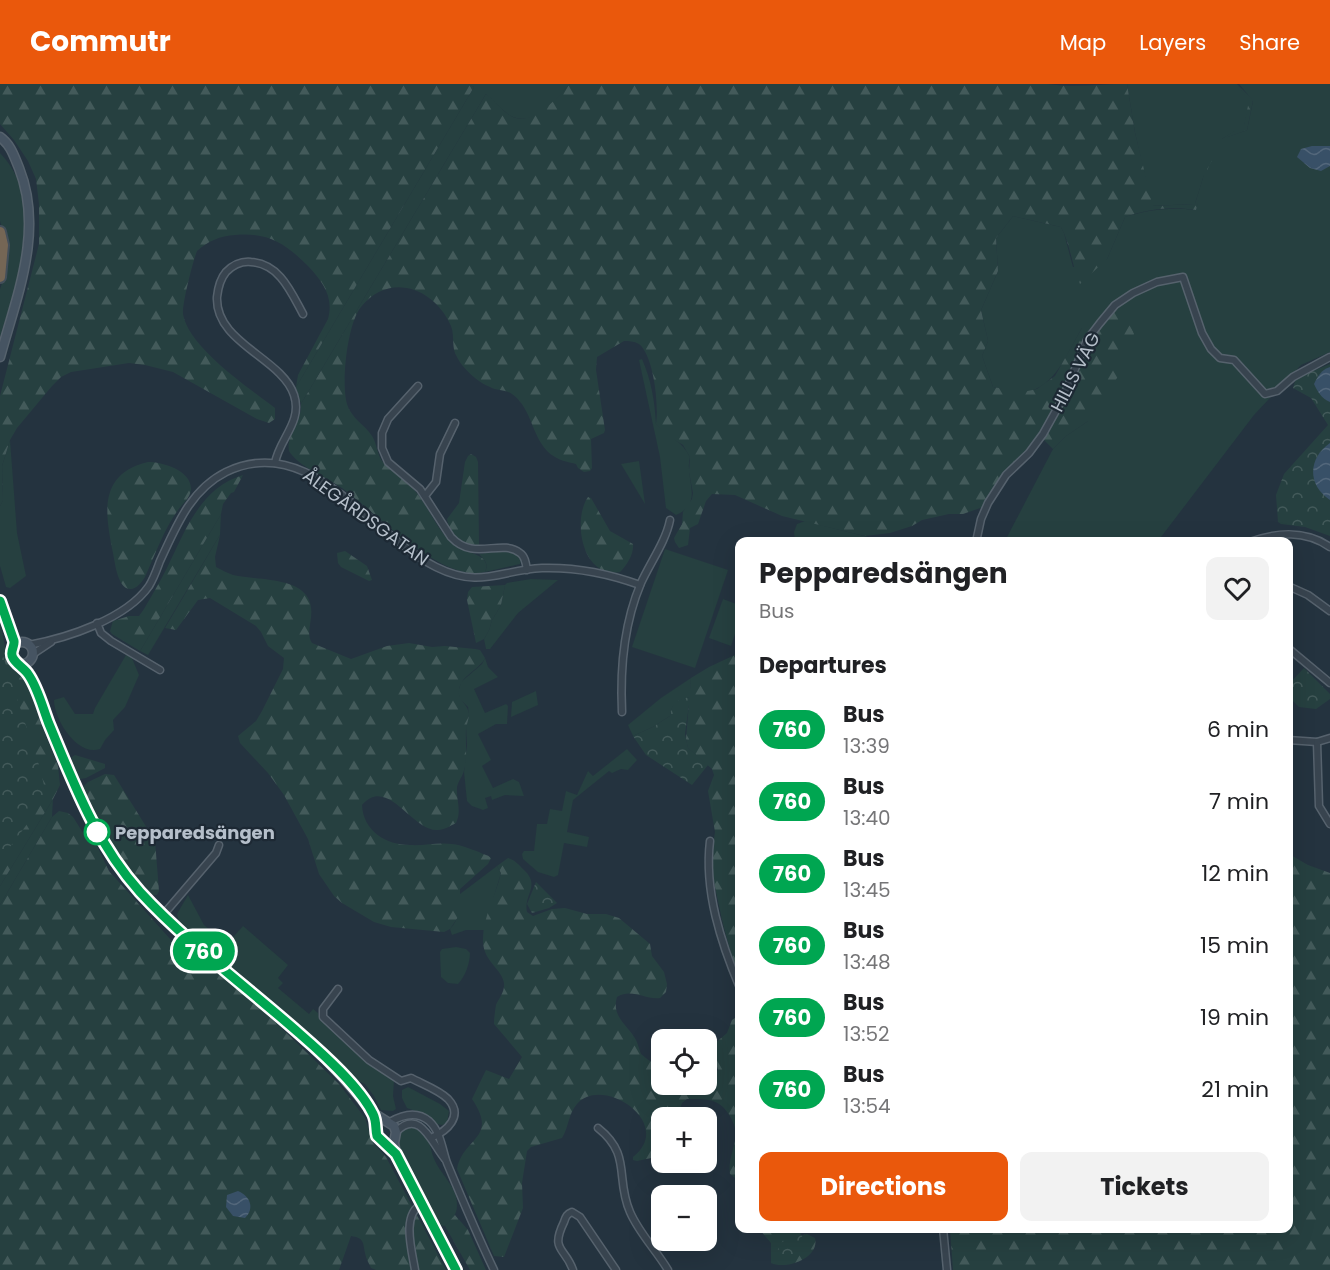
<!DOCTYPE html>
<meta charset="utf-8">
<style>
body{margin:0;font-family:Poppins,sans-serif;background:#f2f2f2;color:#202124;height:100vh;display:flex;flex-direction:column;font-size:22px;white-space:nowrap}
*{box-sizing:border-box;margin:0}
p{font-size:20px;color:#757577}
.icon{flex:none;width:33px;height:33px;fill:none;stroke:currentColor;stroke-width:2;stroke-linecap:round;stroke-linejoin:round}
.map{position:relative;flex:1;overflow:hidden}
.sheet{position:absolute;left:735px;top:453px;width:558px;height:696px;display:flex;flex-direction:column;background:#fff;border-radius:12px;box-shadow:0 6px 24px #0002}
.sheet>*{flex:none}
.badge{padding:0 12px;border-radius:20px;font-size:21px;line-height:39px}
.tools{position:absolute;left:651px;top:945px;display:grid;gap:12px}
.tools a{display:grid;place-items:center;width:66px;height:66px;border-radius:12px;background:#fff;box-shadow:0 6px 24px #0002;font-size:30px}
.map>.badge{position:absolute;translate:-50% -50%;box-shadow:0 0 0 3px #fff}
h2{padding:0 24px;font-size:22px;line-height:54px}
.round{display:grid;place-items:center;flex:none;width:63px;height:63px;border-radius:12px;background:#f2f2f2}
.overview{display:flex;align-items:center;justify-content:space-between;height:102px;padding:0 24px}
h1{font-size:28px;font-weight:700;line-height:45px}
.cta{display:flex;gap:12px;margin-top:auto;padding:12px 24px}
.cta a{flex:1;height:69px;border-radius:12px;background:#ea580c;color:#fff;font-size:24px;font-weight:700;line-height:69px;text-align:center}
.cta a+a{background:#f2f2f2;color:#202124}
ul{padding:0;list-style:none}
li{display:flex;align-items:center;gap:18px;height:72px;padding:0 24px}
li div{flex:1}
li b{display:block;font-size:22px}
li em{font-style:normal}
li .badge{min-width:66px;font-weight:700;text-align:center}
header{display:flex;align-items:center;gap:36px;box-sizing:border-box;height:84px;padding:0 30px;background:#ea580c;color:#fff}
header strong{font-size:28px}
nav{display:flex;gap:33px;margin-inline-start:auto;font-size:21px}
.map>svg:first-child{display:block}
.grass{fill:#264040}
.forest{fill:url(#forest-firs)}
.park{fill:url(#park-crowns)}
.water{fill:url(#water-waves)}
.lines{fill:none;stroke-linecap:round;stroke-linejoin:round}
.street-casing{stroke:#56626d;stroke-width:9}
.secondary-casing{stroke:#56626d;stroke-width:11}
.highway-casing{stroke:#434f5a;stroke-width:14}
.street{stroke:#38444f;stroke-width:6}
.secondary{stroke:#465462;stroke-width:8}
.highway{stroke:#756655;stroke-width:10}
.line-casing{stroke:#fff;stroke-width:14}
.line{stroke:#00a651;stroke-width:9}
.stop-dot{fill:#fff;stroke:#00a651;stroke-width:3}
.labels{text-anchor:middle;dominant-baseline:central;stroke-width:4.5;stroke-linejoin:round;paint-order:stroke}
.street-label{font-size:18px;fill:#b5bfca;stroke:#1d2934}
.stop-label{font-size:18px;font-weight:bold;fill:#b5bfca;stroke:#1d2934;text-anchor:start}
</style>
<header>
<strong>Commutr</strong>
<nav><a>Map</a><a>Layers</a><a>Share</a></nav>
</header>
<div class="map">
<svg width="1330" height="1186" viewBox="0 0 1330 1186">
<defs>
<pattern id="forest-firs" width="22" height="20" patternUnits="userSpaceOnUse" patternTransform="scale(1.5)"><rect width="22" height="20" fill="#264040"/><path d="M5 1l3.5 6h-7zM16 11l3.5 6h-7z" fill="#435a5a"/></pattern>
<pattern id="park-crowns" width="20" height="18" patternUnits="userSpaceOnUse" patternTransform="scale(1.5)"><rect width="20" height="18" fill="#264040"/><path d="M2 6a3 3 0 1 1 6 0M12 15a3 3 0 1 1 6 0" fill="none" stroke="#435a5a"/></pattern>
<pattern id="water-waves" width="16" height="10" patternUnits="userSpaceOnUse" patternTransform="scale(1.5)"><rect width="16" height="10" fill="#385067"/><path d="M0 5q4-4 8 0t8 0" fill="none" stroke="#53677b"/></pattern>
</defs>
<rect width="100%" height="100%" fill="#24333f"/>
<g class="grass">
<path d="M468 0H570C558 14 533 44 511 32 502 27 494 17 486 10L301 320 296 303 474 3Z"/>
<path d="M1127 0H1237L1250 17 1244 42 1222 55 1247 46 1253 17 1239 0H1330V268L1301 281 1254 331 1158 457H1005L1053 365 1066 352 1088 337 1082 244C1068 267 1056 303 1026 308 1016 309 1003 305 993 303L982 272 988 257 981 226 998 187 996 154 1013 132 1061 143 1064 149 1073 183 1107 175 1125 133C1149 125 1171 123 1196 126L1204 91 1195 120 1152 122 1135 49Z"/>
<path d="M0 69C47 117 17 198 0 253V205L6 188 3 147 0 137Z"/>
<path d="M642 275C651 295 655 318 656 340 667 351 683 358 690 373 684 395 705 418 676 431L666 424 660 373 639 276Z"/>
<polygon points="10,356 17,449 26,492 10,504 6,503 0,482 0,422 3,416 2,382"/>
<polygon points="639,377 645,420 621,380"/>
<polygon points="221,430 220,451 148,571 140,567"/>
<polygon points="805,437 884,457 895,457 795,457 794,448 797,440"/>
<polygon points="665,465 728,486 695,584 632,563"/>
<path d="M497 467 515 469 521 476 520 480 485 488C489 479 484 476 479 470Z"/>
<polygon points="531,495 558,496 518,529 490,565 486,565 484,555 489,546 492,536 501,521 505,501 507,499"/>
<polygon points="723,515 739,521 739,538 731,562 709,554"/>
<path d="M126 571 131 572 139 591 125 623 113 636 114 646 105 656 100 665C78 673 54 636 54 616L64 613 75 630H93L95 624Z"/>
<polygon points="485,574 488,583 498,593 474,605 485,629 506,620 508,622 507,640 496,640 478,650 491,676 482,682 493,704 513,695 519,698 524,712 505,711 492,716 491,712 485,714 488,724 483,726 472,722 467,717 464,688 467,661 466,643 469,632 468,623 460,615 458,608 461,598 482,580"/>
<path d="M691 594 690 613C678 616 672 619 670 632L653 643 633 652 628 641 661 614Z"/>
<polygon points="536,607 538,621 511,633 512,618"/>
<polygon points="627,665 637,676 628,686 621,685 612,689 609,687 573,716 567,748 589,753 587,763 564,759 558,791 554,793 538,788 523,775 522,770 524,767 534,767 537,740 547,740 550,725 562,727 566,707 577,711 588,687 593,692"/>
<polygon points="53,715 52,733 0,821 0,802"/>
<path d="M497 782 501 789 484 846H466L452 851 450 845C460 834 460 824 460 810Z"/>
<path d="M188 811 204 841 227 860 243 842 288 881 278 894 283 899 278 904 309 930 313 925 318 929 319 934C343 957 365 980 394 996L393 1012 396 1025 393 1027 381 1026 374 1012 365 1000 353 995 312 954 179 839 177 830Z"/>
<path d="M456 863 466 865 470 869C470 879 465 893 458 900L448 899 441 893 440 868 442 865Z"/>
<polygon points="408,1003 440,1020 449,1027 447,1039 442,1041 436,1040 424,1030 407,1024 402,1014 402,1006"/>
<path d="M409 1042C413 1043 418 1044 422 1048 431 1056 430 1067 435 1077 442 1092 458 1104 457 1122 457 1131 451 1136 445 1142L438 1141 397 1062 400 1047Z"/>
</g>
<g class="forest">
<path d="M0 0H468L474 3 296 303 298 291 328 235C334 213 323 198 308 182 285 159 268 148 235 151 220 152 208 157 197 167 193 177 182 220 183 230 188 263 249 304 275 324V335L269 339 257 335 173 288 145 281 129 279 71 288 61 293 52 302 17 344 10 356 2 382 3 416 0 422V312L39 160V120L36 95 28 77 14 56 0 40Z"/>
<path d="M570 0H1047C1075 4 1099 0 1127 0L1135 49 1153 122 1195 120 1204 91 1222 55 1244 41 1249 17 1237 0 1253 16 1247 46 1228 53 1209 81 1196 126C1172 122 1148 125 1125 133L1107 175 1080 200C1072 182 1070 159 1061 143L1013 132 996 154 998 187 981 226 988 257 982 272 993 303 1023 308 1037 305 1055 292 1082 244 1108 219 1125 225 1134 250 1117 294 1088 337 1066 352 1053 365 1040 352 1026 369 1001 393 983 423 963 430H949L922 436 912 442 890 449 865 452 782 432 735 411 712 410 706 417 698 440 690 444 688 461 679 464 675 458 674 454 682 440 683 428 692 415 693 409 689 388 690 373 683 361 667 351 656 340C659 322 654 272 639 260 634 257 629 257 624 257L597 273 596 286 605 346 604 349 591 355 592 384 590 387 584 388 578 384 576 380C569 378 561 377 555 373 531 359 534 325 512 310 505 305 497 307 490 303 479 299 462 284 457 273 451 264 455 252 451 242 435 204 389 187 361 223 347 240 341 300 347 320 351 334 365 341 372 352 377 360 377 370 382 377 392 389 407 396 416 408 429 424 437 446 453 460 464 470 493 469 485 488 443 500 374 427 342 404 326 393 299 383 289 367 286 351 302 339 301 320L486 10C494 16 502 27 511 32 531 44 558 13 570 0Z"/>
<path d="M471 370 476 373 478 378 479 461C462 463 450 451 447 435L459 419 465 378 468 372Z"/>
<path d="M148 378C162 378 192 386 191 406 190 414 183 419 178 426 164 445 155 471 145 493 141 499 135 508 126 504 117 498 115 479 113 469 105 429 98 390 148 378Z"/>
<path d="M243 391 234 408 231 409 223 420 221 430 140 567 112 550 110 547 113 537 129 532H139L144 525C152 511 160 498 167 484 185 447 200 404 243 391Z"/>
<path d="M588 413 591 414 610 447 633 460C634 470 627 481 620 488 582 495 572 436 588 413Z"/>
<path d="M220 451 215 473 216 483C222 486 227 489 233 491 254 496 297 493 308 514 317 531 304 547 312 559L351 575 387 562 409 559 432 563 445 562 475 565 480 566 485 574C479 586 461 591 459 606 457 616 468 620 469 630 469 635 467 639 466 644 465 658 468 672 464 686 463 692 458 697 457 703 456 716 462 727 456 739 450 742 444 746 438 746 412 748 388 691 362 721 363 747 386 761 410 761 424 762 438 758 452 760 462 761 470 765 479 768 484 771 487 770 491 774L488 780 460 805V830L450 845 444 848 391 843 374 838 342 819 334 812 319 790 308 755 284 711 268 689 240 659 238 652 256 637 262 627 283 585 284 574 268 562 261 548 256 542 210 514 198 516 176 546 165 544Z"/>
<polygon points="345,467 367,482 372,496 369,497 341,483 338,479 337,469"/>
<polygon points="505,501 501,521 492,536 489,546 484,555 476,559 467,516 468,508 472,503"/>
<polygon points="0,538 8,578 28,601 41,640 58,682 60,701 53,715 0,802"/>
<polygon points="739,569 739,891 732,873 723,840 710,780 715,748 708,707 714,691 712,685 688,664 686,655 691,594 709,583"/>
<polygon points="75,671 105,680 105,684 86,694 80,695 72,679 72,673"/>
<path d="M105 690 114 691 155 757 159 807 157 811H150C121 780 100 743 81 705L88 698Z"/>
<path d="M59 727 68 729 73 733 85 752 95 758 109 787 171 856 208 880 267 930 339 1000 365 1034 373 1059 386 1073 446 1186H376L371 1184C369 1179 366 1175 365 1169 363 1158 364 1154 351 1152L339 1186H0V821L52 733Z"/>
<polygon points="1289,770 1308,781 1330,789 1330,1186 953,1186 950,1145 1288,1144"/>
<path d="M508 774C515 776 519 781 524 786 541 802 523 811 527 828L533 832 552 825 565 824 587 830H606L619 834 650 860 652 872 664 888 667 900 666 908 660 914C645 916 632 904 617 913 611 933 628 941 636 956 638 960 639 965 641 970 654 982 662 979 662 1000H706L707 996 712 994 718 986 716 979 707 977V966L727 949 732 936 735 934 739 935 740 1088 735 1094 730 1090C728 1078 733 1068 735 1057 737 1048 735 1042 731 1034 720 1014 708 1015 687 1015L682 1019 677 1033 662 1034 661 1072 637 1077 633 1076V1073C676 1039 602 990 577 1020 568 1030 569 1043 562 1054L531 1063 527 1067 522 1099 523 1124 504 1173 494 1172 457 1085C463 1053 499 1055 472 1015L486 986 509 995 522 973 494 940C494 934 495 927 496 921 499 914 505 908 504 899 502 885 484 878 483 858 482 834 496 812 501 789L497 782Z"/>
<polygon points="455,1131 468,1146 486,1186 470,1186 445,1142"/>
<path d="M759 1145H787V1147L799 1152 807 1150 815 1154C820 1174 786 1186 771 1179V1159Z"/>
</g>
<g class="park">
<polygon points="1330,280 1330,452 1305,443 1281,440 1278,438 1276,411 1284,390 1328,341 1311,314 1293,304 1296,294"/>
<polygon points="0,563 39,681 45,705 41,716 31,735 0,776"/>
<polygon points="1304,584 1330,610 1330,615 1316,625 1299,623 1289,613 1289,600"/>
<path d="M690 613 685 650 688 664 708 681 692 701 646 671 633 652 653 643 670 632C672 618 677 616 690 613Z"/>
<polygon points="536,798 557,819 549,824 532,829 527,820"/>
<polygon points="790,1145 798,1145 803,1154 802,1167 790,1175 782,1172 777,1161 786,1156 787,1146"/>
</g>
<g class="water">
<polygon points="1312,62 1330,62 1330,82 1321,87 1310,84 1297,73 1301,65"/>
<path d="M1330 283V318C1321 314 1318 308 1314 300 1318 292 1321 286 1330 283Z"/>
<path d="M1330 359V416C1307 401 1308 374 1330 359Z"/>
<path d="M238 1107C250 1112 255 1124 245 1134L233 1132 226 1123 227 1111Z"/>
</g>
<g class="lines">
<g class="street-casing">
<g id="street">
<path d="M418 302 388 335 382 349V364L388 378 420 405 451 453C474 478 501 454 520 469 525 472 526 480 527 486"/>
<path d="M275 379C279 355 303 338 294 311 282 274 215 259 217 213 218 204 220 195 226 188 233 181 241 177 251 178 280 180 291 208 303 230"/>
<polyline points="425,412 436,398 440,370 455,339"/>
<polyline points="976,458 981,435 988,419 1006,391 1029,369 1043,350 1063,314 1087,256 1100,239 1115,221 1133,209 1157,198 1183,193 1202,249 1211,265 1220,274 1234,276 1265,310 1277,307 1293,293 1330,273"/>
<path d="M1250 458C1278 448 1305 446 1330 463"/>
<polyline points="1288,502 1308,511 1330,527"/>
<polyline points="97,539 101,549 111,557 160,586"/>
<path d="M29 561C67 554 126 535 149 502 154 494 157 485 160 477 176 443 190 406 226 388 310 347 371 451 436 483 480 505 500 486 542 484 575 483 610 490 640 501"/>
<polyline points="1288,564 1330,599"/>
<polyline points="33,570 51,558"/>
<path d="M622 628C620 586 624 539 641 499 650 479 666 457 670 436"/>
<polyline points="1288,656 1317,658 1330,654"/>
<polyline points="1317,658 1319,722 1330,740"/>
<path d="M710 757C704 807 721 859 740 904"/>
<polyline points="163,831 216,769 219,761"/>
<path d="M338 905 323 925V933L369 976 401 997 411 994C422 1000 439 1006 448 1015 464 1032 447 1047 431 1054"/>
<path d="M390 1038C402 1031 417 1027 429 1037 441 1048 442 1065 447 1079 462 1115 477 1151 494 1186"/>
<path d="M598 1044C632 1071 615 1094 630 1128 639 1149 656 1166 668 1186"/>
<path d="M396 1048C420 1023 432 1060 445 1075"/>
<polyline points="943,1144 947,1186"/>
<path d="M415 1186C412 1167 401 1130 422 1120"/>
<path d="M573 1186C565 1163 550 1167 564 1138 566 1132 567 1130 572 1128L580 1133 616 1186"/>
</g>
</g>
<g class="secondary-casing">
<g id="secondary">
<path d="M0 53C11 61 14 72 19 84 44 147 17 211 0 273"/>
<polyline points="0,517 15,561"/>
<circle cx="22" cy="569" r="11"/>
<path d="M19 580 29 591C60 661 81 735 129 795 151 823 179 845 205 868 264 919 325 966 372 1029L377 1040V1052L396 1070"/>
<polyline points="373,1029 394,1042 396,1048 394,1059 396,1070 456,1186"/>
</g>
</g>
<g class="highway-casing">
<polyline id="highway" points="0,148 3,161 0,193"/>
</g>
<use href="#street" class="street"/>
<use href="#secondary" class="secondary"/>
<use href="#highway" class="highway"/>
</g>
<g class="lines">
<g class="line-casing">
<path id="line" d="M0 517 14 557C15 563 9 568 13 574 16 580 24 584 28 590 38 604 43 625 49 640 74 700 96 759 140 808 188 860 247 903 300 950 323 970 360 1003 373 1030 377 1038 375 1045 377 1052L396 1070 456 1186"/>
</g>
<use href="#line" class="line"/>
</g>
<circle class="stop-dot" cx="97" cy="748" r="12"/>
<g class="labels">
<g class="street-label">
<text transform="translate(1075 288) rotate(-63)">HILLS VÄG</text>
<text transform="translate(366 433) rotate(36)">ÅLEGÅRDSGATAN</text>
</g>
<g class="stop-label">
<text x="115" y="748">Pepparedsängen</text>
</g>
</g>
</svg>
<div class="tools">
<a><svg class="icon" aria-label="locate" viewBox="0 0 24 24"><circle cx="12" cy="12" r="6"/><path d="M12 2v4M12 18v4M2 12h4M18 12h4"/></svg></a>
<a>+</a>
<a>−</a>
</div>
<b class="badge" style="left:204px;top:867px;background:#00a651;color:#fff">760</b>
<section class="sheet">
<div class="overview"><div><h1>Pepparedsängen</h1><p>Bus</p></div><a class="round"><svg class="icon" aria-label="heart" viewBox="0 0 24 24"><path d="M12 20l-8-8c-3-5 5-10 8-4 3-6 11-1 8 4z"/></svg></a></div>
<h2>Departures</h2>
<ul>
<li><span class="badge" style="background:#00a651;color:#fff">760</span><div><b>Bus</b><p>13:39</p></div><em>6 min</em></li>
<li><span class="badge" style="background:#00a651;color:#fff">760</span><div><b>Bus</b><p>13:40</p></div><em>7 min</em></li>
<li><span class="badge" style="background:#00a651;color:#fff">760</span><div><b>Bus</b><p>13:45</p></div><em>12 min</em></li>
<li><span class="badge" style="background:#00a651;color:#fff">760</span><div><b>Bus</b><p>13:48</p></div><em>15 min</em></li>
<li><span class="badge" style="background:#00a651;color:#fff">760</span><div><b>Bus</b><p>13:52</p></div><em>19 min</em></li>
<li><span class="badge" style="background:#00a651;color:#fff">760</span><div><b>Bus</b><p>13:54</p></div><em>21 min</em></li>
</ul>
<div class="cta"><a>Directions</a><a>Tickets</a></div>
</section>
</div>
